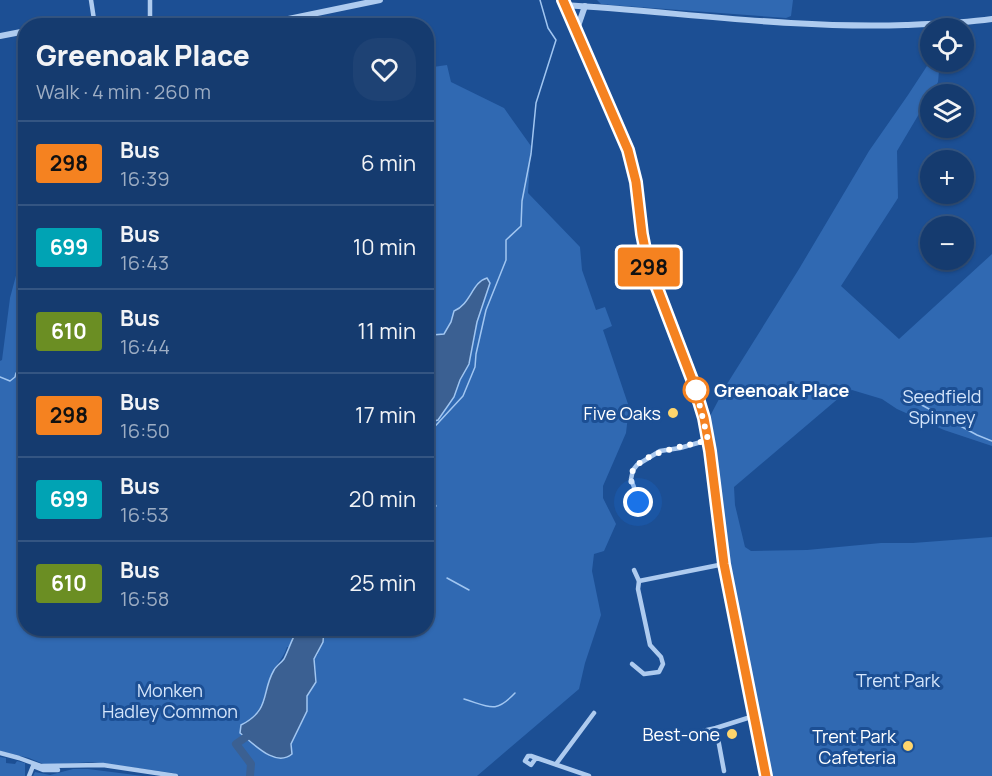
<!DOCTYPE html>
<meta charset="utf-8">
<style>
body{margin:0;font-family:Manrope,sans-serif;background:#1e4274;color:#f1f3f6;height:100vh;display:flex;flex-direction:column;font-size:22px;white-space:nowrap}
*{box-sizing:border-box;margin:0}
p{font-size:20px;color:#9dadc3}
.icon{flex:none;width:33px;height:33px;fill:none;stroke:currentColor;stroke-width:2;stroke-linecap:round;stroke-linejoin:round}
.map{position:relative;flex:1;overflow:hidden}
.sheet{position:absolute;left:18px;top:18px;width:416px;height:618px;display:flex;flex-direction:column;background:#153b6f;border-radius:24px;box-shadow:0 2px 4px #0004,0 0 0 2px #345582}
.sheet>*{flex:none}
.badge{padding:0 12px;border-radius:4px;font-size:21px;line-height:39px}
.buttons{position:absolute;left:920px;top:18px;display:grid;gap:12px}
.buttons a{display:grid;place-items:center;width:54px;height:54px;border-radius:50%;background:#153b6f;box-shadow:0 2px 4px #0004,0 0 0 2px #345582;font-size:30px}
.you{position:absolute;width:30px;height:30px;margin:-15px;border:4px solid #fff;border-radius:50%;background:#1a73e8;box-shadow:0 0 0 9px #1a73e833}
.map>.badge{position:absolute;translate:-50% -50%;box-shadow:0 0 0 3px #fff}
.round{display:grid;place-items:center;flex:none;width:63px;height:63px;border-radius:24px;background:#1e4274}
.headline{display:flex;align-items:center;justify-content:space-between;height:102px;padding:0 18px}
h1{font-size:28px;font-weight:800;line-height:45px}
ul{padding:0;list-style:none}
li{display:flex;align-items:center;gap:18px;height:84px;padding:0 18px;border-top:2px solid #345582}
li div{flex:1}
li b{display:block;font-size:22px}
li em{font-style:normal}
li .badge{min-width:66px;font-weight:700;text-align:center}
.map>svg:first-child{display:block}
.green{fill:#3069b2;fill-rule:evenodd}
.water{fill:#3b6092;stroke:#a1c6f1;stroke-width:1.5}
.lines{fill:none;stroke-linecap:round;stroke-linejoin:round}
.stream{stroke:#a1c6f1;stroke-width:1.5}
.river{stroke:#3b6092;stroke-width:8}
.minor{stroke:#aecbef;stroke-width:4.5}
.tertiary{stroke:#aecbef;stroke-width:6}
.primary{stroke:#f6f9ff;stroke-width:8}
.line-casing{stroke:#fff;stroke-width:14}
.line{stroke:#f58220;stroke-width:9}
.walk{stroke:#fff;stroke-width:6;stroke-dasharray:0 10.8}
.stop-dot{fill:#fff;stroke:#f58220;stroke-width:3}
.poi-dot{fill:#ffd56c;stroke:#1c4f94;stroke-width:2}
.labels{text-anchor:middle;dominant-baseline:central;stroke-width:6;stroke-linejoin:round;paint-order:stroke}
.stop-label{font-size:18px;font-weight:bold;fill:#fff;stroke:#1c4f94;text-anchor:start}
.park-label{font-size:18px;fill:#d4e5fb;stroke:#1c4f94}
.poi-label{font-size:18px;fill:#fff;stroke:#1c4f94;text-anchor:end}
</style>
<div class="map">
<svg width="992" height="776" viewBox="0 0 992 776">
<rect width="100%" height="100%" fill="#1c4f94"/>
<g class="green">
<polygon points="597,0 793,0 791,16 786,18 611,5 601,4"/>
<path d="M447 65 451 82 504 108 531 146 528 193 580 247 582 270 596 310 605 307 612 326 603 330 629 407 626 433 603 486V498L616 524 604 551 594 554 592 571 601 615 585 663 579 689 477 776H180L173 773 92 762 46 765 29 758 0 751V361L2 360 10 298 25 242 26 628H426V68ZM287 647H311L318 654 314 659 317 682 307 696V712L291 744 292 754C275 768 253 744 241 733V725C269 711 261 690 275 668 280 660 284 656 287 647Z"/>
<polygon points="927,66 939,71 938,82 897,151 898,198 841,286 899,339 992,254 992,446 944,430 897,409 882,399 852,390 840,397 734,487 735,505 745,547 751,551 807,550 881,543 913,543 992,537 992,776 772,776 728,558 709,418 727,384 799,269 869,151 908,95"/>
<polygon points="0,757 6,758 6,763 15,764 17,761 25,763 25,776 0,776"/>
<polygon points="73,769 88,769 143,776 33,776 35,772 50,775"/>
</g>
<g class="water">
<path d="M487 278 490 283 477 322 469 364 460 380 454 397 438 420 426 423 428 337 432 335 444 334 451 322 454 311C471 304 472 282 487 278Z"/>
<path d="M298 629H324L323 642 314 659 316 682 307 696V711L291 744 292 754C275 768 253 743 240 733L241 725C271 710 261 692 274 670 276 666 281 663 284 659 289 649 292 638 298 629Z"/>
</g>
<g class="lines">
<g class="stream">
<polyline points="0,377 10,381 15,377 16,373 26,372"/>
<polyline points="918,403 977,435 992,441"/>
<polyline points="426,436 463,396 475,367 476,354 486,310 506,260 506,240 521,226 522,201 531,154 536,103 556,40 548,28 540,0"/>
<polyline points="426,486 436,506"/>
<polyline points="426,523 429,534 429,552"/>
<polyline points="447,578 469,590"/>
<path d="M464 699C490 707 495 714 515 693"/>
</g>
<polyline class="river" points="246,737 236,744 251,764 250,776"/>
<g class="minor">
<polyline points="91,0 95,26"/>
<polyline points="150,0 150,26"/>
<polyline points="642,509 631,479 633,470 637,465 660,451 680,448 708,440"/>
<polyline points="639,581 724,564"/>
<polyline points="632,664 644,674 659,672 663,664 661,657 650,645 638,589 639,581 634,570"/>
<polyline points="716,728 724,771"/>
<polyline points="667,739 716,728 754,716"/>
<polyline points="0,753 19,758 41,766 103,765 176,776"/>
<polyline points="536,758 531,765 525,761 528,756 531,756 589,776"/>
<polyline points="556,764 594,713"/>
<polyline points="29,776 33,766 43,770 58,770"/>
</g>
<g class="tertiary">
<path d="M565 5C679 12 792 29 906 25 934 24 964 23 992 19"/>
<polyline points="254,26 380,0"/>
<polyline points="577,29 585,6"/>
<polyline points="0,36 26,31"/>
</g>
<polyline class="primary" points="563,0 628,150 636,182 642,234 648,264 693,382 704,418 712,464 719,536 766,776"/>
</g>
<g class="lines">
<g class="line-casing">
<polyline id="line" points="563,0 628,150 636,182 642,234 648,264 693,382 704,418 710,451 724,564 766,776"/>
</g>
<use href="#line" class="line"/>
<path class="walk" d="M638 502C638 492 630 485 631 476 635 452 689 446 708 440L696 390"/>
</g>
<circle class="stop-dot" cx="696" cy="390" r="12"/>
<g class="poi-dot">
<circle cx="673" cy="413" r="6"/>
<circle cx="732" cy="734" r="6"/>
<circle cx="908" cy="746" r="6"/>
</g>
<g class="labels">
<g class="stop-label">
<text x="714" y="390">Greenoak Place</text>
</g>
<g class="park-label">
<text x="942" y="396">Seedfield<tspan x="942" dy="21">Spinney</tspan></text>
<text x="898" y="680">Trent Park</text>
<text x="170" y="690">Monken<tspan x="170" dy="21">Hadley Common</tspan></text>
</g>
<g class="poi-label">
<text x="661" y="413">Five Oaks</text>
<text x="720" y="734">Best-one</text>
<text x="896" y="736">Trent Park<tspan x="896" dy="21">Cafeteria</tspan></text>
</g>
</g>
</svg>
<div class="buttons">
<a><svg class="icon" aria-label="locate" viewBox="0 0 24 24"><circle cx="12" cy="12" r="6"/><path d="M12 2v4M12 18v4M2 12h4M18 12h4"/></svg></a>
<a><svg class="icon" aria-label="layers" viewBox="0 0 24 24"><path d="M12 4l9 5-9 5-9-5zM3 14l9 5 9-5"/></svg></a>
<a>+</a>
<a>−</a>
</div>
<div class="you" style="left:638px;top:502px"></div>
<b class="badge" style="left:649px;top:267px;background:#f58220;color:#111">298</b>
<section class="sheet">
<div class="headline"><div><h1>Greenoak Place</h1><p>Walk · 4 min · 260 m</p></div><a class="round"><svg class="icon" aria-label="heart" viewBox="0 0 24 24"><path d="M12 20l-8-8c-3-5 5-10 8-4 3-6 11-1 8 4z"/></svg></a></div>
<ul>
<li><span class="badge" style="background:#f58220;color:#111">298</span><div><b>Bus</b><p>16:39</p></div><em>6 min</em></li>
<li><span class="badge" style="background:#00a3b4;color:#fff">699</span><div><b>Bus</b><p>16:43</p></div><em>10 min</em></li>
<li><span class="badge" style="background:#6b8e23;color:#fff">610</span><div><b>Bus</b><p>16:44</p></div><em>11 min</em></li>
<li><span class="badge" style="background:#f58220;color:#111">298</span><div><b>Bus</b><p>16:50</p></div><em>17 min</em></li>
<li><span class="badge" style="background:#00a3b4;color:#fff">699</span><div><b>Bus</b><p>16:53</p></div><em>20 min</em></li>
<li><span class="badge" style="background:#6b8e23;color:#fff">610</span><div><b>Bus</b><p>16:58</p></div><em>25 min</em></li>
</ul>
</section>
</div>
